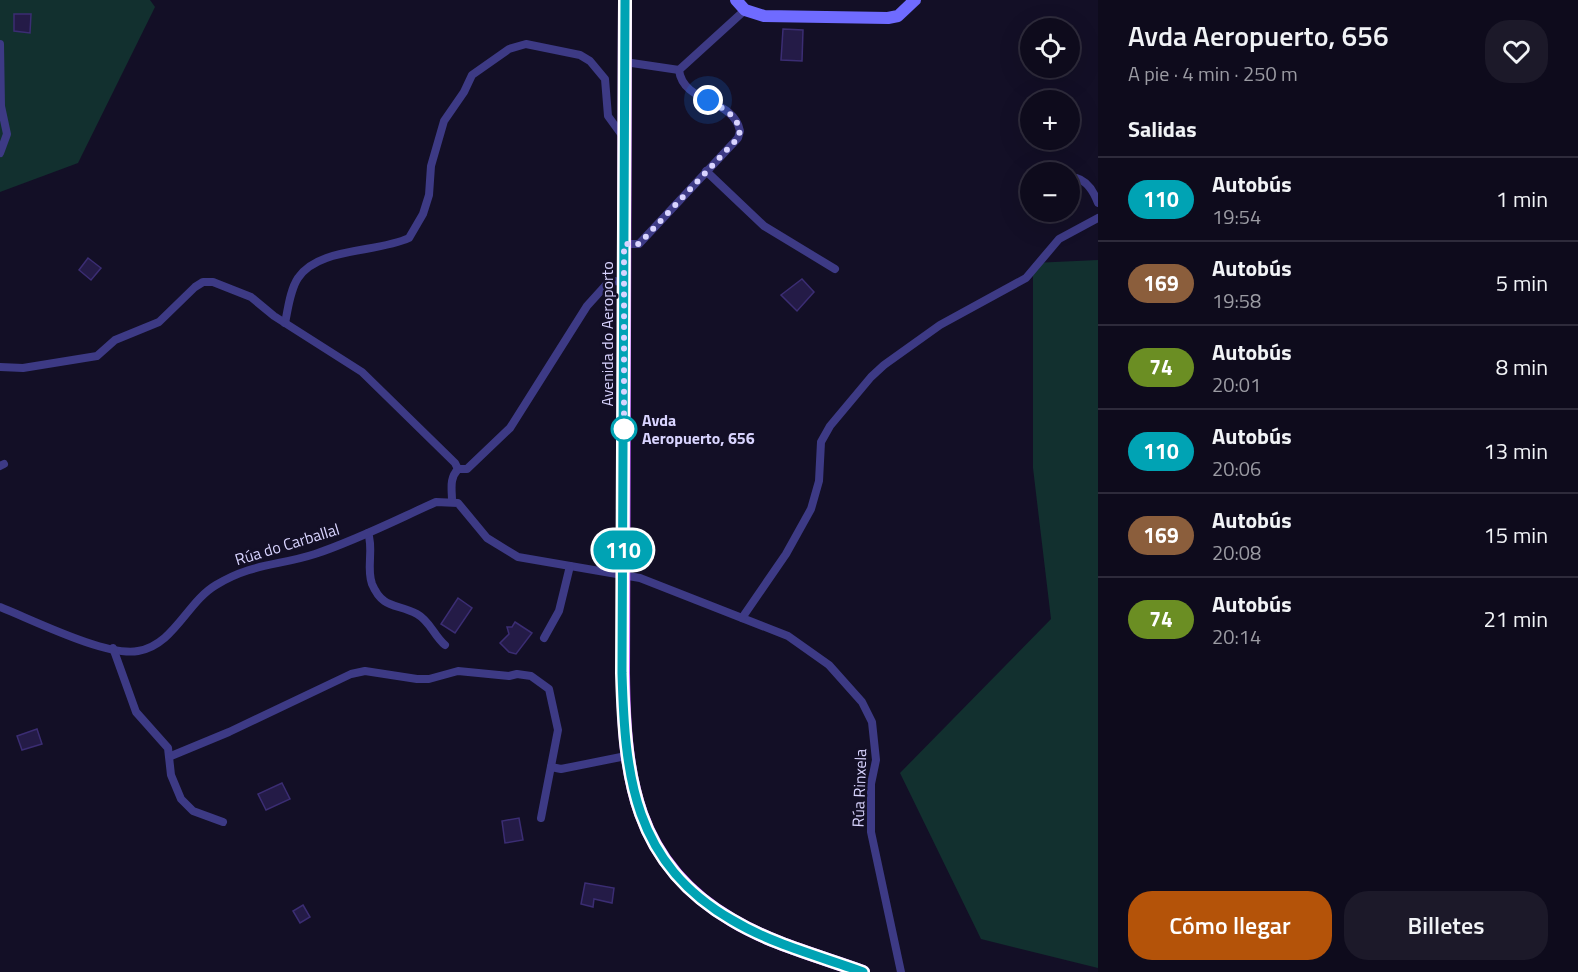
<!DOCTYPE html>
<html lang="es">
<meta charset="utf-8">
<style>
body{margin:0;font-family:"Titillium Web",sans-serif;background:#1c1929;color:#f1f3f6;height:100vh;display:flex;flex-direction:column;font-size:22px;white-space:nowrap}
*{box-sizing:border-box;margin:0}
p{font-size:20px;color:#9b9ba3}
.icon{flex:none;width:33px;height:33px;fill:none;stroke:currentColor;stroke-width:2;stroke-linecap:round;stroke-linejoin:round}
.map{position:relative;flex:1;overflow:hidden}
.panel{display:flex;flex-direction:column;background:#0e0b1c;width:480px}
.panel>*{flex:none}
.badge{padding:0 12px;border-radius:20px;font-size:21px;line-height:39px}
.tools{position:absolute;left:1020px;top:18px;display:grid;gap:12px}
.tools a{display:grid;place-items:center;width:60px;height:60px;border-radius:50%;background:#0e0b1c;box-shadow:0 6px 24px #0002,0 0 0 2px #2e2b3b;font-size:30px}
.you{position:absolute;width:30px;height:30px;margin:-15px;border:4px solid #fff;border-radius:50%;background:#1a73e8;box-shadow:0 0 0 9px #1a73e833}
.map>.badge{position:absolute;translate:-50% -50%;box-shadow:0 0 0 3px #fff}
h2{padding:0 30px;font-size:22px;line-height:54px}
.round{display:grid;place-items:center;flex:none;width:63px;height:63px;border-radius:24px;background:#1c1929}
.head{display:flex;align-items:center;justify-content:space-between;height:102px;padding:0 30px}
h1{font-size:28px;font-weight:600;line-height:45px}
.button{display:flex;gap:12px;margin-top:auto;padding:12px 30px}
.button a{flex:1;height:69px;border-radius:24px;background:#b45309;color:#fff;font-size:24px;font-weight:600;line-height:69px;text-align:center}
.button a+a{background:#1c1929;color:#f1f3f6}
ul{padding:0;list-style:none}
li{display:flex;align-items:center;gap:18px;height:84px;padding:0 30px;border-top:2px solid #2e2b3b}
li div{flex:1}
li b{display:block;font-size:22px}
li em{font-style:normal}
li .badge{min-width:66px;font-weight:700;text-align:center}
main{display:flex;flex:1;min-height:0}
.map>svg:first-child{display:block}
.green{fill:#12302f}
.building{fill:#241b47;stroke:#3b2d73;stroke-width:1.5}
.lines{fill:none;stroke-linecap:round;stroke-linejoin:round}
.minor{stroke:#3d3a85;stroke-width:8}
.secondary{stroke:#6f6bff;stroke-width:12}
.primary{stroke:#c25bff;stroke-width:14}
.line-casing{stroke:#fff;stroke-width:14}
.line{stroke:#00a3b4;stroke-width:9}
.walk{stroke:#d9d4ff;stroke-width:6;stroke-dasharray:0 10.8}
.stop-dot{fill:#fff;stroke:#00a3b4;stroke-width:3}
.labels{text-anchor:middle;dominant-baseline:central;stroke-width:5;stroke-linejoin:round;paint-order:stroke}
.street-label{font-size:16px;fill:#d9d4ff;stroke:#130f26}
.stop-label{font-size:16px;font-weight:bold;fill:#d9d4ff;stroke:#130f26;text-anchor:start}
</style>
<main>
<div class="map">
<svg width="1098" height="972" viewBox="0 0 1098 972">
<rect width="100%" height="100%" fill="#130f26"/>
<g class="green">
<polygon points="0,0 150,0 155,7 78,163 0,192"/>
<polygon points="1098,260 1098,968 981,939 900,773 1051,619 1033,468 1033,263"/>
</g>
<g class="building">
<polygon points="14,14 31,14 30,33 14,31"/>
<polygon points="783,29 803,30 802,61 781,60"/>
<polygon points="88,258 101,268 91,280 79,270"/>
<polygon points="802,279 814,292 797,311 781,295"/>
<polygon points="458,598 472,608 455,633 441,624"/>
<polygon points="515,622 532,633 516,654 509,652 500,643 509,634 507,627 512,627"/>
<polygon points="37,729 42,744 22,750 17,736"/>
<polygon points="282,783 290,799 266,810 258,794"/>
<polygon points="519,818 523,840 505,843 502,821"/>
<polygon points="585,883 614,888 612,903 594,899 593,907 581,904"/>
<polygon points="303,905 310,917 300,923 293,911"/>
</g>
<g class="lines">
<g class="minor">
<polyline points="0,44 1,106 7,134 0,153"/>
<polyline points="625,62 679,70"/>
<polyline points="706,171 764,226 835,269"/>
<path d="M1070 183 1076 178C1088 181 1094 192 1098 203"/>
<path d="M624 244H639L738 138 740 131C734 98 683 104 679 70L745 10"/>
<path d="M285 323C288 309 290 290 298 278 318 247 377 253 409 238L423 214 429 195 431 166 444 121 464 92 472 75 509 49 526 44 580 55 590 61 605 79 608 116 624 138"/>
<polyline points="0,367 23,368 97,356 115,340 159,322 195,287 203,282 213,282 251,297 274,316 362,372 455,463 458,469"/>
<polyline points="0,466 4,464"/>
<path d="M452 501C452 489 449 479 458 469H467L510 428 587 306 606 285 613 281 624 282"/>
<path d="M368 533C374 549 366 568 372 584 383 610 397 603 417 614 430 621 434 636 445 645"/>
<path d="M0 607C31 619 106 657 138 651 174 645 187 602 216 585 252 563 278 566 315 554 357 540 396 520 436 502L458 503 487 538 518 557 640 578 788 636 829 665 862 702 872 722 876 760 871 784V832L901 972"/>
<polyline points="742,618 786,554 811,509 819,481 821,442 830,426 871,377 884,365 940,325 1026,278 1059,239 1098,218"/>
<polyline points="544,638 559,611 570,566"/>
<polyline points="113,648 136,712 168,748 171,775 181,799 193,811 223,822"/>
<polyline points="171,756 229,732 351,674 365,671 417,679 429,679 458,671 509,676 517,674 531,676 549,689 558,730 541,818"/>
<polyline points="551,767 561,769 626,756"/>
</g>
<polyline class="secondary" points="736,0 745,10 764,16 888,18 898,16 915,0"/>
<path class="primary" d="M625 0 623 673C624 776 634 863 732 920 772 944 819 956 863 972"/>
</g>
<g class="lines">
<g class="line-casing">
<path id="line" d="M625 0 622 673C625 776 633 863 732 920 772 944 819 956 863 972"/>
</g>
<use href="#line" class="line"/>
<path class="walk" d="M624 429V432V244H639L738 138 740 131C737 115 721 107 708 100"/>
</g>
<circle class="stop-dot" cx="624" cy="429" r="12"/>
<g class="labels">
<g class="street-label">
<text transform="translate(607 334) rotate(-90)">Avenida do Aeroporto</text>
<text transform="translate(287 544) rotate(-17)">Rúa do Carballal</text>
<text transform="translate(859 788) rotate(-88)">Rúa Rinxela</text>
</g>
<g class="stop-label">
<text x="642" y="420">Avda<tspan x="642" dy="18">Aeropuerto, 656</tspan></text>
</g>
</g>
</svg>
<div class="tools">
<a><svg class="icon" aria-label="locate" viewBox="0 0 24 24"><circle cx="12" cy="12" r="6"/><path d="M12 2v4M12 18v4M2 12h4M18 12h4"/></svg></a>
<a>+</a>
<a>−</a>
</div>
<div class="you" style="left:708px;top:100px"></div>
<b class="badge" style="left:623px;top:550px;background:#00a3b4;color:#fff">110</b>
</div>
<section class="panel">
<div class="head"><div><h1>Avda Aeropuerto, 656</h1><p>A pie · 4 min · 250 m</p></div><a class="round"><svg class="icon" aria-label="heart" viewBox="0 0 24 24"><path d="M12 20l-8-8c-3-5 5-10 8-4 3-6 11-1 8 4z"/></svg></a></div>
<h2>Salidas</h2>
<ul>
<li><span class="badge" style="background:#00a3b4;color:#fff">110</span><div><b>Autobús</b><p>19:54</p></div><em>1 min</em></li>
<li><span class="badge" style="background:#8b5e3c;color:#fff">169</span><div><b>Autobús</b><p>19:58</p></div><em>5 min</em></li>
<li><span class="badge" style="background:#6b8e23;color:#fff">74</span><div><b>Autobús</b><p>20:01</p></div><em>8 min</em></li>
<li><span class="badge" style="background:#00a3b4;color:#fff">110</span><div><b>Autobús</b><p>20:06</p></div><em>13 min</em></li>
<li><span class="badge" style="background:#8b5e3c;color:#fff">169</span><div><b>Autobús</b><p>20:08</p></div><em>15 min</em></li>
<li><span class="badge" style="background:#6b8e23;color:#fff">74</span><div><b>Autobús</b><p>20:14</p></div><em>21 min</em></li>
</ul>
<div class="button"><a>Cómo llegar</a><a>Billetes</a></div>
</section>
</main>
